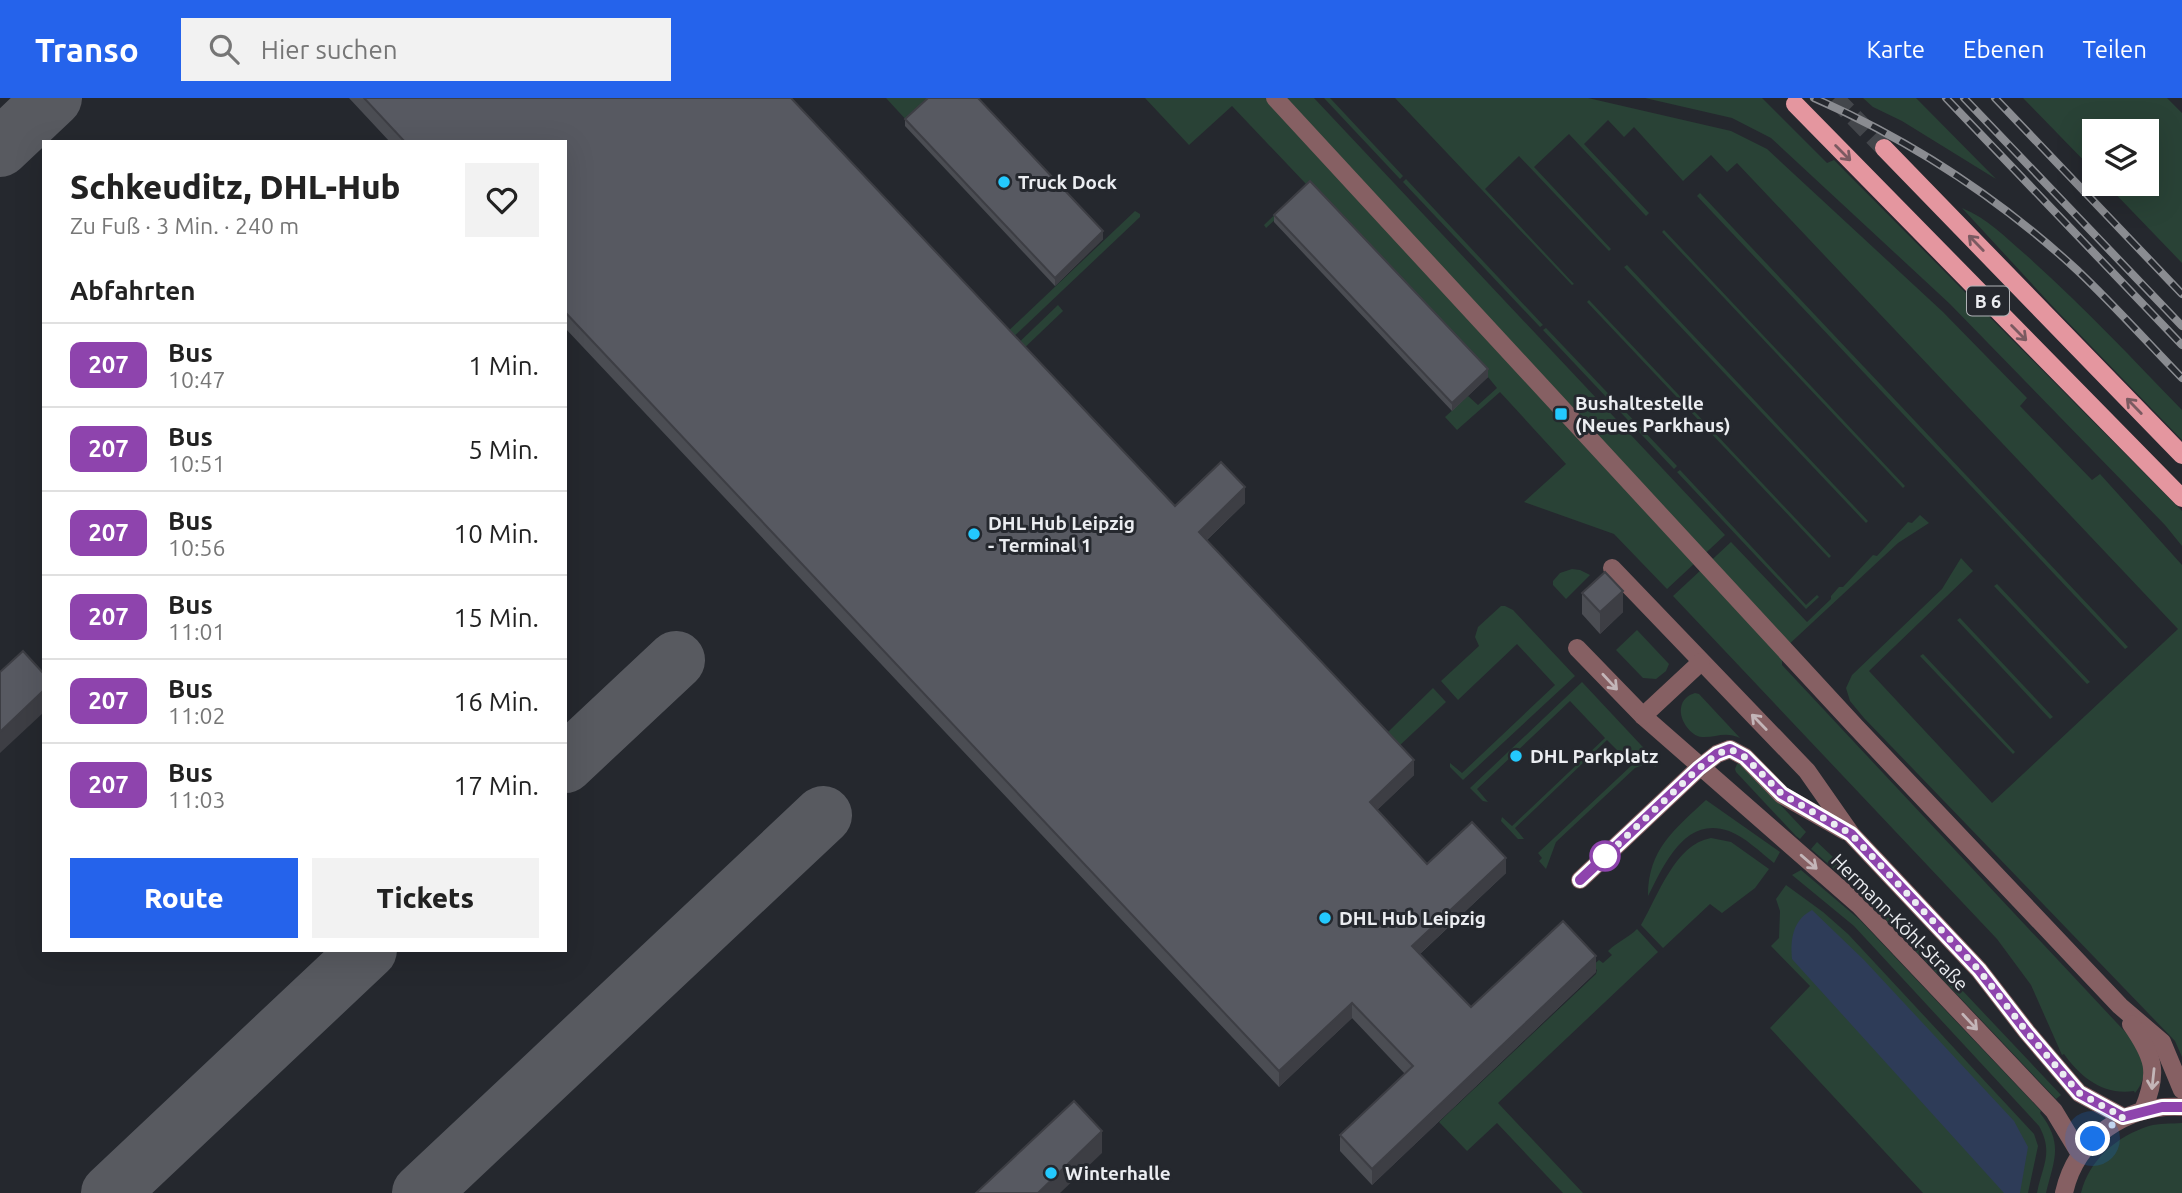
<!DOCTYPE html>
<html lang="de">
<meta charset="utf-8">
<style>
body{margin:0;font-family:Ubuntu,sans-serif;background:#f2f2f2;color:#222;height:100vh;display:flex;flex-direction:column;font-size:26px;white-space:nowrap}
*{box-sizing:border-box;margin:0}
p{font-size:23px;color:#767676}
.icon{flex:none;width:38px;height:38px;fill:none;stroke:currentColor;stroke-width:2;stroke-linecap:round;stroke-linejoin:round}
.map{position:relative;flex:1;overflow:hidden}
.panel{position:absolute;left:42px;top:42px;width:525px;height:812px;display:flex;flex-direction:column;background:#fff;border-radius:0px;box-shadow:0 7px 28px #0002}
.panel>*{flex:none}
.badge{padding:0 14px;border-radius:10px;font-size:24px;line-height:46px}
.buttons{position:absolute;left:2082px;top:21px;display:grid;gap:14px}
.buttons a{display:grid;place-items:center;width:77px;height:77px;border-radius:0px;background:#fff;box-shadow:0 7px 28px #0002;font-size:35px}
.you{position:absolute;width:35px;height:35px;margin:-18px;border:5px solid #fff;border-radius:50%;background:#1a73e8;box-shadow:0 0 0 10px #1a73e833}
.map>.badge{position:absolute;translate:-50% -50%;box-shadow:0 0 0 4px #fff}
h2{padding:0 28px;font-size:26px;line-height:63px}
.round{display:grid;place-items:center;flex:none;width:74px;height:74px;border-radius:0px;background:#f2f2f2}
.summary{display:flex;align-items:center;justify-content:space-between;height:119px;padding:0 28px}
h1{font-size:33px;font-weight:800;line-height:52px}
.button{display:flex;gap:14px;margin-top:auto;padding:14px 28px}
.button a{flex:1;height:80px;border-radius:0px;background:#2563eb;color:#fff;font-size:28px;font-weight:800;line-height:80px;text-align:center}
.button a+a{background:#f2f2f2;color:#222}
ul{padding:0;list-style:none}
li{display:flex;align-items:center;gap:21px;height:84px;padding:0 28px;border-top:2px solid #e0e0e0}
li div{flex:1}
li b{display:block;font-size:26px}
li em{font-style:normal}
li .badge{min-width:77px;font-weight:700;text-align:center}
header{display:flex;align-items:center;gap:42px;box-sizing:border-box;height:98px;padding:0 35px;background:#2563eb;color:#fff}
header strong{font-size:33px}
nav{display:flex;gap:38px;margin-inline-start:auto;font-size:24px}
.search{width:490px;height:63px;background:#f2f2f2;display:flex;align-items:center;gap:18px;box-sizing:border-box;padding:0 24px;border-radius:0px;color:#767676;font-size:26px}
.map>svg:first-child{display:block}
.green{fill:#294236}
.water{fill:#2e3c58}
.lines{fill:none;stroke-linecap:round;stroke-linejoin:round}
.taxiway{stroke:#585a60;stroke-width:58}
.major-tunnel{stroke:#43464b;stroke-width:18;stroke-dasharray:18 9;stroke-linecap:butt}
.minor{stroke:#866063;stroke-width:18}
.major{stroke:#e4969f;stroke-width:18}
.rail-casing{stroke:#8a8c91;stroke-width:8}
.rail{stroke:#25282e;stroke-width:5;stroke-dasharray:16;stroke-linecap:butt}
.wall{fill:#4b4d53}
.shaded-wall{fill:#3d3e44}
.building{fill:#575961;stroke:#3d3e44;stroke-width:2}
.oneway{stroke:#7b5a61}
.oneway2{stroke:#c3b5b8}
.line-casing{stroke:#fff;stroke-width:16}
.line{stroke:#8e44ad;stroke-width:10}
.walk{stroke:#ebedf1;stroke-width:7;stroke-dasharray:0 12.6}
.poi-dot{fill:#23c9fe;stroke:#25282e;stroke-width:2.5}
.stop-dot{fill:#fff;stroke:#8e44ad;stroke-width:3.5}
.labels{text-anchor:middle;dominant-baseline:central;stroke-width:6;stroke-linejoin:round;paint-order:stroke}
.shield{fill:#25282e;stroke:#b0b2b6;stroke-width:2}
.shield-label{font-size:18px;font-weight:bold;fill:#ebedf1}
.poi-label{font-size:19px;font-weight:bold;fill:#ebedf1;stroke:#25282e;text-anchor:start}
.street-label{font-size:19px;fill:#ebedf1;stroke:#25282e}
</style>
<header>
<strong>Transo</strong>
<div class="search"><svg class="icon" aria-label="search" viewBox="0 0 24 24"><circle cx="10" cy="10" r="6"/><path d="M15 15l6 6"/></svg>Hier suchen</div>
<nav><a>Karte</a><a>Ebenen</a><a>Teilen</a></nav>
</header>
<div class="map">
<svg width="2182" height="1095" viewBox="0 0 2182 1095">
<rect width="100%" height="100%" fill="#25282e"/>
<g class="green">
<polygon points="886,0 936,0 909,25"/>
<polygon points="1145,0 1314,0 1725,437 1667,491 1614,436 1524,404 1566,366 1500,294 1457,332 1445,319 1468,298 1478,307 1497,290 1488,279 1310,90 1266,130 1264,127 1306,86 1232,8 1189,47"/>
<polygon points="1324,0 1330,0 1403,78 1400,81"/>
<polygon points="1395,0 1588,0 1731,33 1767,51 1943,214 2027,300 2020,308 2092,382 2100,376 2182,467 2182,959 2175,943 1864,620 1850,603 1846,590 1852,577 1942,491 1961,460 1973,473 1869,573 1992,705 2178,531 1737,65 1727,74 1711,57 1683,83 1634,29 1624,39 1608,22 1584,46 1649,115 1646,118 1569,36 1534,69 1611,151 1609,153 1519,58 1485,91 1574,186 1572,187"/>
<polygon points="1645,0 1762,0 1827,65 1834,62 2182,413 2182,448 2165,427 1950,206 1771,40 1732,20"/>
<polygon points="1863,0 1916,0 1996,81 1902,23 1873,9"/>
<polygon points="2023,0 2167,0 2182,15 2182,165 2106,86 2147,86 2147,33 2095,33 2095,74"/>
<polygon points="1406,81 1543,227 1540,229 1403,84"/>
<polygon points="1700,95 2128,549 2125,551 1697,98"/>
<path d="M1962 110C1987 120 2005 139 2026 157 2081 206 2131 259 2182 312V342L2057 213Z"/>
<polygon points="1135,113 1140,116 1140,119 1007,245 1002,239"/>
<polygon points="1664,132 1905,388 1903,390 1662,134"/>
<polygon points="1627,167 1868,423 1866,425 1624,169"/>
<polygon points="1589,202 1831,458 1829,460 1587,204"/>
<polygon points="1058,207 1063,213 1018,256 1012,251"/>
<polygon points="1546,230 1677,368 1674,371 1543,232"/>
<polygon points="1680,372 1806,507 1817,497 1819,499 1806,511 1677,374"/>
<path d="M1920 417 1929 425 1898 445 1785 550 1782 557V567L2130 939C2142 957 2151 976 2135 995L2134 993C2104 998 2080 979 2064 956L2062 957 2031 887 1997 841 1673 498 1731 444 1807 524 1831 501V498L1839 489H1843L1873 457 1877 458 1908 424 1912 425Z"/>
<polygon points="1572,471 1580,472 1590,477 1566,501 1553,487 1553,483 1560,475"/>
<polygon points="1997,486 2090,584 2087,586 1994,488"/>
<polygon points="1501,508 1505,508 1513,512 1575,578 1463,682 1450,669 1450,665 1462,675 1555,587 1517,546 1458,602 1441,583 1479,548 1475,539 1478,529"/>
<polygon points="1960,520 2053,619 2050,621 1957,522"/>
<polygon points="1637,532 1669,566 1666,573 1656,581 1643,580 1616,552"/>
<polygon points="1923,556 2015,654 2013,656 1920,558"/>
<polygon points="1582,584 1655,662 1656,669 1648,665 1635,670 1556,744 1546,771 1539,763 1542,760 1538,755 1632,667 1607,642 1515,730 1524,741 1518,741 1501,723 1502,719 1512,728 1605,640 1570,603 1477,691 1488,704 1483,703 1470,690"/>
<polygon points="1433,590 1446,604 1399,648 1387,635"/>
<path d="M1695 595 1699 596 1740 640C1725 633 1715 640 1702 639 1690 638 1679 621 1681 610 1682 602 1688 597 1695 595Z"/>
<polygon points="1737,666 1742,666 1806,734 1800,741 1796,738 1736,674 1735,671"/>
<path d="M1706 702 1780 754 1774 765C1760 754 1745 739 1729 733 1685 717 1664 767 1648 798 1648 751 1675 731 1706 702Z"/>
<path d="M1711 740 1731 744 1769 771 1755 790 1722 815 1710 806 1663 850 1641 827C1658 798 1675 746 1711 740Z"/>
<polygon points="1817,744 1862,786 2061,997 2056,1001 1857,791 1811,751"/>
<path d="M1801 772 1860 822 2041 1013 2040 1015C2064 1046 2054 1062 2046 1095H2037C2042 1068 2054 1055 2039 1028L1854 828 1792 777Z"/>
<polygon points="1786,787 1823,814 1848,836 2034,1036 2038,1048 2028,1095 1923,1095 1770,930 1810,888 1771,848 1779,840 1780,813 1776,801"/>
<path d="M1637 831 1658 854 1498 1005 1583 1095H1563L1497 1025 1467 1053 1439 1024 1596 876 1597 872 1592 868 1599 862 1603 865 1612 857 1608 853C1617 844 1628 840 1637 831Z"/>
<path d="M2182 1025V1095H2081C2089 1062 2117 1038 2149 1028 2159 1025 2171 1026 2182 1025Z"/>
</g>
<path class="water" d="M1812 812 1864 862 2014 1023 2028 1049 2020 1095H2004L1792 861C1790 841 1793 822 1812 812Z"/>
<g class="lines">
<g class="taxiway">
<polyline points="0,50 53,0"/>
<polyline points="565,666 676,562"/>
<polyline points="110,1095 368,852"/>
<polyline points="421,1095 823,717"/>
</g>
<polyline class="major-tunnel" points="1835,0 1884,50"/>
<g class="minor">
<polyline points="1275,0 1855,628 2120,908 2162,944 2182,992"/>
<polyline points="1612,470 1807,673 1851,736 1979,872 2027,934 2079,995 2123,1019"/>
<polyline points="1577,550 1643,618 1860,808 2054,1013 2080,1056"/>
<polyline points="1643,618 1701,564"/>
<polyline points="1580,782 1699,670 1717,656 1730,651 1745,659 1782,697 1845,733"/>
<path d="M2131 926C2154 959 2159 974 2143 1012"/>
<path d="M2064 1095C2076 1040 2127 1006 2182 1009"/>
</g>
<g class="major">
<polyline points="1795,6 2182,400"/>
<polyline points="1884,50 2182,357"/>
</g>
<g class="rail-casing">
<g id="rail">
<path d="M1814 0C1910 42 2000 101 2077 172 2114 207 2147 244 2182 280"/>
<polyline points="1946,0 2182,247"/>
<polyline points="1964,0 2182,228"/>
<polyline points="1995,0 2182,196"/>
</g>
</g>
<use href="#rail" class="rail"/>
</g>
<g class="wall">
<polygon points="349,0 791,0 1175,408 1245,405 1207,442 1414,677 1377,712 1427,766 1506,775 1420,856 1471,909 1596,874 1372,1087 1340,1053 1340,1037 1405,976 1352,920 1279,989 565,230 565,44 390,44"/>
<polygon points="905,21 1103,141 1055,188 905,28"/>
<polygon points="1274,117 1488,279 1452,313 1274,124"/>
<polygon points="1582,495 1623,514 1600,536 1582,516"/>
</g>
<g class="shaded-wall">
<polygon points="1103,133 1103,141 1055,188 1055,180"/>
<polygon points="1488,271 1488,279 1452,313 1452,305"/>
<polygon points="1245,389 1245,405 1199,449 1199,434"/>
<polygon points="1623,493 1623,514 1600,536 1600,514"/>
<polygon points="44,592 44,614 0,655 0,634"/>
<polygon points="1414,662 1414,677 1370,719 1370,704"/>
<polygon points="1506,760 1506,775 1412,863 1412,848"/>
<polygon points="1596,858 1596,874 1372,1087 1372,1071"/>
<polygon points="1352,905 1352,920 1279,989 1279,973"/>
<polygon points="1102,1033 1102,1055 1060,1095 1038,1095"/>
</g>
<g class="building">
<polygon points="364,0 791,0 1175,408 1221,364 1245,389 1199,434 1414,662 1370,704 1427,766 1472,724 1506,760 1412,848 1436,873 1471,909 1563,823 1596,858 1372,1071 1340,1037 1413,968 1352,905 1279,973 565,214 565,44 405,44"/>
<polygon points="928,0 978,0 1103,133 1055,180 905,21"/>
<polygon points="1310,83 1488,271 1452,305 1274,117"/>
<polygon points="1605,474 1623,493 1600,514 1582,495"/>
<polygon points="23,553 44,576 44,592 0,634 0,574"/>
<polygon points="1074,1003 1102,1033 1038,1095 976,1095"/>
</g>
<defs><path id="oneway-shaft" d="M-6 0H5M1.5-3L5.5 0L1.5 3" fill="none" stroke-width="1.6" stroke-linecap="round" stroke-linejoin="round" transform="scale(1.75)"/></defs>
<g class="oneway">
<use href="#oneway-shaft" transform="translate(1843 55) rotate(45)"/>
<use href="#oneway-shaft" transform="translate(1976 145) rotate(-134)"/>
<use href="#oneway-shaft" transform="translate(2019 235) rotate(45)"/>
<use href="#oneway-shaft" transform="translate(2134 308) rotate(-134)"/>
</g>
<g class="oneway2">
<use href="#oneway-shaft" transform="translate(1610 584) rotate(47)"/>
<use href="#oneway-shaft" transform="translate(1759 624) rotate(-134)"/>
<use href="#oneway-shaft" transform="translate(1809 764) rotate(41)"/>
<use href="#oneway-shaft" transform="translate(1970 924) rotate(47)"/>
<use href="#oneway-shaft" transform="translate(2153 981) rotate(96)"/>
</g>
<g class="lines">
<g class="line-casing">
<polyline id="line" points="1580,782 1699,670 1717,656 1730,651 1745,659 1782,696 1851,736 1979,872 2027,934 2079,995 2123,1019 2162,1009 2182,1009"/>
</g>
<use href="#line" class="line"/>
<polyline class="walk" points="1605,758 1598,765 1699,670 1717,656 1730,651 1745,659 1782,696 1851,736 1979,872 2027,934 2079,995 2123,1019 2093,1041"/>
</g>
<g class="poi-dot">
<circle cx="1004" cy="84" r="7"/>
<rect x="1554" y="309" width="14" height="14" rx="3.5"/>
<circle cx="974" cy="436" r="7"/>
<circle cx="1516" cy="658" r="7"/>
<circle cx="1325" cy="820" r="7"/>
<circle cx="1051" cy="1075" r="7"/>
</g>
<circle class="stop-dot" cx="1605" cy="758" r="14"/>
<g class="labels">
<rect class="shield" x="1967" y="188.5" width="42" height="29" rx="5"/>
<g class="shield-label">
<text x="1988" y="203">B 6</text>
</g>
<g class="poi-label">
<text x="1018" y="84">Truck Dock</text>
<text x="1575" y="305">Bushaltestelle<tspan x="1575" dy="22">(Neues Parkhaus)</tspan></text>
<text x="988" y="425">DHL Hub Leipzig<tspan x="988" dy="22">- Terminal 1</tspan></text>
<text x="1530" y="658">DHL Parkplatz</text>
<text x="1339" y="820">DHL Hub Leipzig</text>
<text x="1065" y="1075">Winterhalle</text>
</g>
<g class="street-label">
<text transform="translate(1900 824) rotate(45)">Hermann-Köhl-Straße</text>
</g>
</g>
</svg>
<div class="buttons">
<a><svg class="icon" aria-label="layers" viewBox="0 0 24 24"><path d="M12 4l9 5-9 5-9-5zM3 14l9 5 9-5"/></svg></a>
</div>
<div class="you" style="left:2093px;top:1041px"></div>
<section class="panel">
<div class="summary"><div><h1>Schkeuditz, DHL-Hub</h1><p>Zu Fuß · 3 Min. · 240 m</p></div><a class="round"><svg class="icon" aria-label="heart" viewBox="0 0 24 24"><path d="M12 20l-8-8c-3-5 5-10 8-4 3-6 11-1 8 4z"/></svg></a></div>
<h2>Abfahrten</h2>
<ul>
<li><span class="badge" style="background:#8e44ad;color:#fff">207</span><div><b>Bus</b><p>10:47</p></div><em>1 Min.</em></li>
<li><span class="badge" style="background:#8e44ad;color:#fff">207</span><div><b>Bus</b><p>10:51</p></div><em>5 Min.</em></li>
<li><span class="badge" style="background:#8e44ad;color:#fff">207</span><div><b>Bus</b><p>10:56</p></div><em>10 Min.</em></li>
<li><span class="badge" style="background:#8e44ad;color:#fff">207</span><div><b>Bus</b><p>11:01</p></div><em>15 Min.</em></li>
<li><span class="badge" style="background:#8e44ad;color:#fff">207</span><div><b>Bus</b><p>11:02</p></div><em>16 Min.</em></li>
<li><span class="badge" style="background:#8e44ad;color:#fff">207</span><div><b>Bus</b><p>11:03</p></div><em>17 Min.</em></li>
</ul>
<div class="button"><a>Route</a><a>Tickets</a></div>
</section>
</div>
